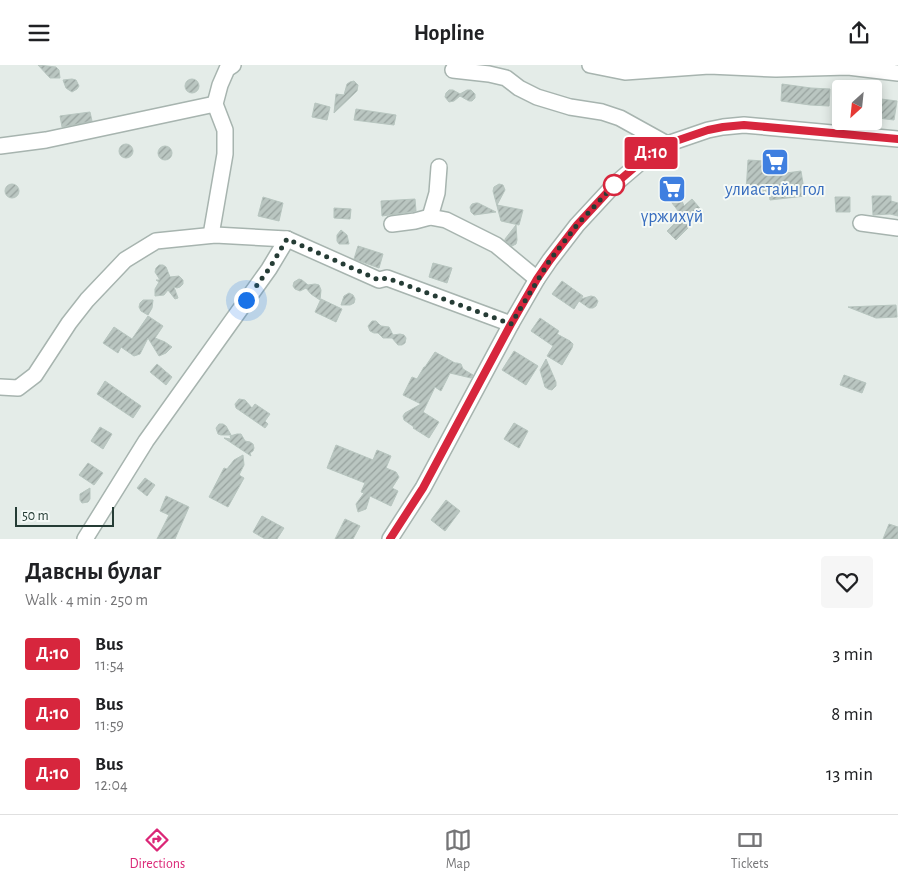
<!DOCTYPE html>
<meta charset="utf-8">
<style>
body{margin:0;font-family:"Alegreya Sans",sans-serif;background:#f6f6f6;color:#202124;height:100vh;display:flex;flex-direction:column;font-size:19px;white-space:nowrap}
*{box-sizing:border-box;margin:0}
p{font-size:16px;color:#757577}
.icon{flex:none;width:28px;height:28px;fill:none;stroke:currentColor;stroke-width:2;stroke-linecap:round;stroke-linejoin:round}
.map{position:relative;height:474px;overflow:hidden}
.side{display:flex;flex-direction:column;background:#fff;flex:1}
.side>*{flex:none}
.badge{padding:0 10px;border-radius:4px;font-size:18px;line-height:32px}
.needle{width:32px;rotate:207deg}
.tools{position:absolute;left:832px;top:15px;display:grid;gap:10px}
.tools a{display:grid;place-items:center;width:50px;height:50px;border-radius:5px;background:#fff;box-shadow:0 2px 12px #0003;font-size:25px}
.scale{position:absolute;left:15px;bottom:12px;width:99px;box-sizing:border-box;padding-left:5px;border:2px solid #253c35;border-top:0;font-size:14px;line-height:18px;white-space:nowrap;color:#253c35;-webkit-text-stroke:4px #f4f9f6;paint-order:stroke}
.you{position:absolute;width:25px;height:25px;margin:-12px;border:4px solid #fff;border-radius:50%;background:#1a73e8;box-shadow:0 0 0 8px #1a73e833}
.map>.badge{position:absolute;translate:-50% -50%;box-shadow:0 0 0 2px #fff}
.round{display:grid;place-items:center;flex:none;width:52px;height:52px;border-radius:5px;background:#f6f6f6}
.headline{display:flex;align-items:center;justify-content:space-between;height:85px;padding:0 25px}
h1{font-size:24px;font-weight:700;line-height:38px}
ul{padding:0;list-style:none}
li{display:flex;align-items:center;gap:15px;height:60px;padding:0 25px}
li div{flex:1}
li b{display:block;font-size:19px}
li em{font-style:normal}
li .badge{min-width:55px;font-weight:700;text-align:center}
header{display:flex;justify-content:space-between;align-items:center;height:65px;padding:0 25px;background:#fff;font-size:22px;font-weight:700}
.dock{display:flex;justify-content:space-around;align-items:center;height:70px;border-top:1px solid #e0e0e0;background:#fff;font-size:14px;color:#757577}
.dock a{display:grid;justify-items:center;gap:2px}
.dock .on{color:#db2777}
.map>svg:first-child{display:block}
.building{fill:url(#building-hatch);stroke:#b7c5bf}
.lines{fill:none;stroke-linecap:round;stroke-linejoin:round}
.minor-casing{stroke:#a7b4af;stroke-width:18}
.minor{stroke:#fff;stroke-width:15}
.line-casing{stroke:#fff;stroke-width:11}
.line{stroke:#d7263d;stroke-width:8}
.walk{stroke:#253c35;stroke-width:5;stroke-dasharray:0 9}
.stop-dot{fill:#fff;stroke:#d7263d;stroke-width:2.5}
.labels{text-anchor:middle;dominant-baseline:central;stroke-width:4;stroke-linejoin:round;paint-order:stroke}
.shop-label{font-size:18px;fill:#366cbe;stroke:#f4f9f6}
</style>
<header><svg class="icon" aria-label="menu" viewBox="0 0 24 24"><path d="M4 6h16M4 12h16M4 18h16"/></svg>Hopline<svg class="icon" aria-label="share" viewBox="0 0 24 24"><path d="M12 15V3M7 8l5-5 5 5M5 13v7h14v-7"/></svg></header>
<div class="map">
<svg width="898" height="474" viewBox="0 0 898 474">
<defs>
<pattern id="building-hatch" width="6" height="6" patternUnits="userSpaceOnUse" patternTransform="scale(1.25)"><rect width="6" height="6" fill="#bac6c1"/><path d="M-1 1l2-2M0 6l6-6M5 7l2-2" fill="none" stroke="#97a29e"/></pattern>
</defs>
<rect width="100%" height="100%" fill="#e4ece8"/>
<g class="building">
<polygon points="38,0 56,2 59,5 60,13 50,13"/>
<polygon points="72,14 76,15 79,21 77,24 72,27 66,23 63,15"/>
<circle cx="192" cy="21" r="7"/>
<polygon points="354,16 358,20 357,26 334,48 336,29 344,30 347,19 350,17"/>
<polygon points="782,19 811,23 830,24 829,41 810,40 781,36"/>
<polygon points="449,25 453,25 460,29 467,25 471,25 475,29 475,33 472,36 469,36 460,31 454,36 449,37 445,32 446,28"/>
<polygon points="881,34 897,36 894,55 878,53"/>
<polygon points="315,38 330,42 327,55 312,52"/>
<polygon points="356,44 396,50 394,60 354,55"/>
<polygon points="90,47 92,56 62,62 60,51"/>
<circle cx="126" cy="86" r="7"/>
<circle cx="165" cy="88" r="7"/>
<polygon points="748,95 765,96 764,111 801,106 805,131 770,135 769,128 746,127"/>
<polygon points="674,115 684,141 692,134 704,148 688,160 690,161 676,175 667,166 682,151 669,134 666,136 660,121"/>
<polygon points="499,119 503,120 505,125 497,140 523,145 519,160 501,156 493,126 494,122"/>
<circle cx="12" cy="126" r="7"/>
<polygon points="872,131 891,131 891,136 898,138 898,151 890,149 873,150"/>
<polygon points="263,132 283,138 279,156 258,151"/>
<polygon points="835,132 850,132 850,147 836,147"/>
<polygon points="415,134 416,146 382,151 381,136"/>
<polygon points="476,138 478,138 496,147 474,150 471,147 470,142 472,139"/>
<polygon points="334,143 351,144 350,154 334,153"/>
<polygon points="516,160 517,175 516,179 512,181 505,176 505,174"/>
<polygon points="341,165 347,170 349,179 339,179 337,176 337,170"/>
<polygon points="358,181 383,189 379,203 354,194"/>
<polygon points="433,198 452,203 447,218 429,212"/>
<polygon points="159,200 163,200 166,202 170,212 179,211 183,215 183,219 180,222 177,223 174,222 178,233 175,234 168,225 164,230 155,231 155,224 159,217 156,215 160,215 155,207 156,203"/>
<polygon points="299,214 302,215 308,220 315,219 319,220 321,225 320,235 311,229 306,223 300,226 295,224 293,221 294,217"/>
<polygon points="562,216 583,231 581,234 591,231 595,232 598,236 596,241 593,243 589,243 579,236 574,244 552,229"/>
<polygon points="349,228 353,230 355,234 354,238 350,240 341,240 344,231"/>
<polygon points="321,234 342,244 336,257 315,247"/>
<polygon points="143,235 153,235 152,243 148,250 141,246 139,242 140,238"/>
<polygon points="896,240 897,252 876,253 848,242"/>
<polygon points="148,251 163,261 155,273 165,277 172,282 166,288 159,291 148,273 140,289 134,291 121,282 118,288 103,278 114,262 132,274"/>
<polygon points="540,253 559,266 557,269 570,276 573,279 572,283 562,300 547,291 553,281 531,266"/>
<polygon points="372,256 376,256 381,261 389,262 393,270 400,269 404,270 406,273 405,278 402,280 398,280 392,273 383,273 378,268 374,268 370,266 368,261"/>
<polygon points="514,286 538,301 526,320 502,305"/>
<polygon points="435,287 455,298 457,298 461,299 463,304 473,310 471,313 450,308 441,326 435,322 423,347 439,357 429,373 413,363 414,362 404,355 403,351 405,348 421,339 403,330 412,312 417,314 424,302 425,302"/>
<polygon points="546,294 556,317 556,321 552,325 548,324 545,322 540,305"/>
<polygon points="157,299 172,312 166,320 150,307"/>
<polygon points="844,310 866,318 862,328 840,320"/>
<polygon points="105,316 141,341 133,353 97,329"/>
<polygon points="239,334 245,335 252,343 255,339 270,349 265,356 268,359 265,363 236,343 235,339"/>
<polygon points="514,358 528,366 519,383 504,374"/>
<polygon points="219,359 223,359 226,361 231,370 221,370 218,369 216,363"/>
<polygon points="100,362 112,369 103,384 91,376"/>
<polygon points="237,369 241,369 245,376 250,377 253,379 254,383 253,386 250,388 251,391 224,373 231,374 230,371"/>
<polygon points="336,380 373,395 377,385 391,391 386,403 396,407 399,412 392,423 398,426 391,441 370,431 366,444 358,447 356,439 364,428 361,427 365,418 327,403"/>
<polygon points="243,390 244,400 239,410 244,413 228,442 209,432 224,403 227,404 234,395"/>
<polygon points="88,398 103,408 94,420 79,410"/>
<polygon points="145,413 155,420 147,431 137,423"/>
<polygon points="90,423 90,434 88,437 82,438 80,435 80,429"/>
<polygon points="166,431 189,442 175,474 157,474 169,450 160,446"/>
<polygon points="446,435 460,446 445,466 431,455"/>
<polygon points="262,451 284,463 277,474 265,474 253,467"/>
<polygon points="345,454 360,461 353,474 335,474"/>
<polygon points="889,459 898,462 898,474 883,474"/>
</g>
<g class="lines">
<g class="minor-casing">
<g id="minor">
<polyline points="590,0 625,7 709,1 776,4 848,2 898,8"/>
<polyline points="453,5 489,9 506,13 519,23 537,32 570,42 602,47 620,53 667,79"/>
<polyline points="0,81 46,75 215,39"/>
<polyline points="430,152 437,128 439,102"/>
<polyline points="861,158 898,163"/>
<polyline points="392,159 415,156 430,152 446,155 496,180 537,214"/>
<polyline points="211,170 225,89 225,65 215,39 220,20 227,4 233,0"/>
<polyline points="0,322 18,323 35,310 69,258 87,235 125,195 156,176 215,170 287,174"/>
<polyline points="85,474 146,376 269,204 287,174 379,215 387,213 511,259"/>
<polyline points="390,474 423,423 511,259 537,214 550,195 577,160 615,119 649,90 667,79 708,65 723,62 744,60 898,74"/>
</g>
</g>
<use href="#minor" class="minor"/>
</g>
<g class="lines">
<g class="line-casing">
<polyline id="line" points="390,474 423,423 511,259 537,214 550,195 577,160 615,119 649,90 667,79 708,65 723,62 744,60 898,74"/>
</g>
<use href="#line" class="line"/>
<polyline class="walk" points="246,235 269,204 287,174 379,215 387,213 511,259 550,195 577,160 615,119 614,120"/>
</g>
<defs>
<g id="supermarket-square" transform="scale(1.4375)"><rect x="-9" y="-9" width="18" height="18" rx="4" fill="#3f7fe0" stroke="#f4f9f6"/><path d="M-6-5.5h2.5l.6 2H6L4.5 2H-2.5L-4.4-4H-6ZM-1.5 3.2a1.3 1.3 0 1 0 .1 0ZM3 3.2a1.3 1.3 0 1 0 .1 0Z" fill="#fff"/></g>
</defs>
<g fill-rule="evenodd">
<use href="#supermarket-square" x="775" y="97"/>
<use href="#supermarket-square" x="672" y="124"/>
</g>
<circle class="stop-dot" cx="614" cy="120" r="10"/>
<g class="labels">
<g class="shop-label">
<text x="775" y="125">улиастайн гол</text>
<text x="672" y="152">үржихүй</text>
</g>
</g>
</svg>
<div class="tools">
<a><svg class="needle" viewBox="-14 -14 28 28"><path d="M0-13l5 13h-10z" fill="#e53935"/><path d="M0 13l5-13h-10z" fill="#757577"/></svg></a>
</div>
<div class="scale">50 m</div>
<div class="you" style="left:246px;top:235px"></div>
<b class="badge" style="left:651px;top:88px;background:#d7263d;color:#fff">Д:10</b>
</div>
<section class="side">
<div class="headline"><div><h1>Давсны булаг</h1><p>Walk · 4 min · 250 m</p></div><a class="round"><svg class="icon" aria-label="heart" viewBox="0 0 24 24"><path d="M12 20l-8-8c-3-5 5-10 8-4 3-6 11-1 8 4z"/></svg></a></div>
<ul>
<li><span class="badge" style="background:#d7263d;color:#fff">Д:10</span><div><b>Bus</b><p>11:54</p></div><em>3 min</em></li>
<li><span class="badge" style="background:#d7263d;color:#fff">Д:10</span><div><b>Bus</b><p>11:59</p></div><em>8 min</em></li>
<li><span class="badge" style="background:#d7263d;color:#fff">Д:10</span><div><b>Bus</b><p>12:04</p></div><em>13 min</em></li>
</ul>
</section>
<nav class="dock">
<a class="on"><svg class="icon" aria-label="directions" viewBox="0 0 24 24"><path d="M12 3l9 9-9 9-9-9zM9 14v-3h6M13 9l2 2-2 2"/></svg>Directions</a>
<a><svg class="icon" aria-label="map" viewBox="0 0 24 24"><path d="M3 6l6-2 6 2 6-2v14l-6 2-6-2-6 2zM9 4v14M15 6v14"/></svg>Map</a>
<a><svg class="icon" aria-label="tickets" viewBox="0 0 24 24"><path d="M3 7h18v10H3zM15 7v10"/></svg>Tickets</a>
</nav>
